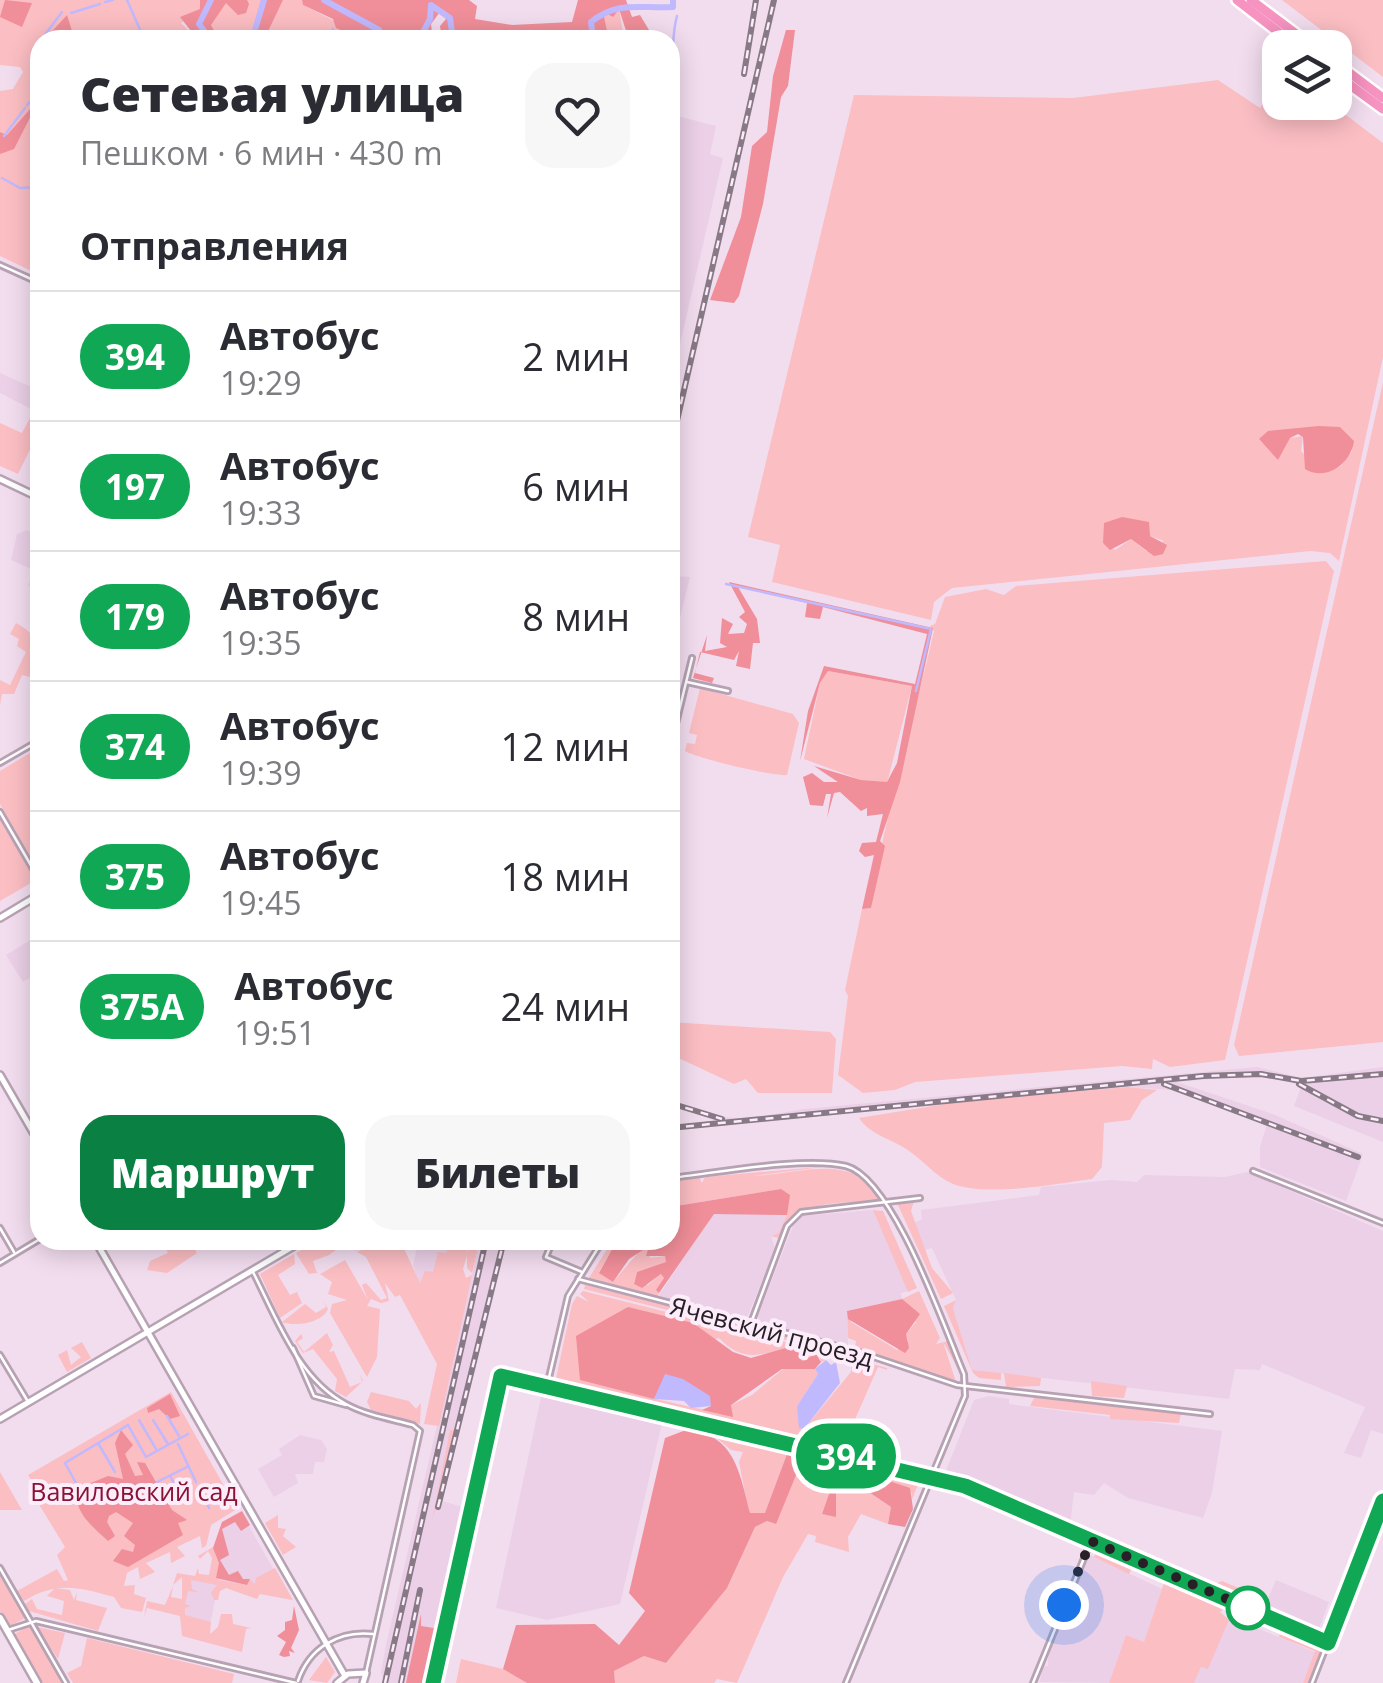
<!DOCTYPE html>
<html lang="ru">
<meta charset="utf-8">
<style>
body{margin:0;font-family:"Open Sans",sans-serif;background:#f7f7f7;color:#2b2b33;height:100vh;display:flex;flex-direction:column;font-size:38px;white-space:nowrap}
*{box-sizing:border-box;margin:0}
p{font-size:32px;color:#7c7c81}
.icon{flex:none;width:55px;height:55px;fill:none;stroke:currentColor;stroke-width:2;stroke-linecap:round;stroke-linejoin:round}
.map{position:relative;flex:1;overflow:hidden}
.side{position:absolute;left:30px;top:30px;width:650px;height:1220px;display:flex;flex-direction:column;background:#fff;border-radius:30px;box-shadow:0 5px 25px #0003}
.side>*{flex:none}
.badge{padding:0 20px;border-radius:32px;font-size:35px;line-height:65px}
.buttons{position:absolute;left:1262px;top:30px;display:grid;gap:20px}
.buttons a{display:grid;place-items:center;width:90px;height:90px;border-radius:20px;background:#fff;box-shadow:0 5px 25px #0003;font-size:50px}
.you{position:absolute;width:50px;height:50px;margin:-25px;border:8px solid #fff;border-radius:50%;background:#1a73e8;box-shadow:0 0 0 15px #1a73e833}
.map>.badge{position:absolute;translate:-50% -50%;box-shadow:0 0 0 5px #fff}
h2{padding:0 50px;font-size:38px;line-height:90px}
.round{display:grid;place-items:center;flex:none;width:105px;height:105px;border-radius:30px;background:#f7f7f7}
.headline{display:flex;align-items:center;justify-content:space-between;height:170px;padding:0 50px}
h1{font-size:48px;font-weight:800;line-height:75px}
.action{display:flex;gap:20px;margin-top:auto;padding:20px 50px}
.action a{flex:1;height:115px;border-radius:30px;background:#0b8043;color:#fff;font-size:40px;font-weight:800;line-height:115px;text-align:center}
.action a+a{background:#f7f7f7;color:#2b2b33}
ul{padding:0;list-style:none}
li{display:flex;align-items:center;gap:30px;height:130px;padding:0 50px;border-top:2px solid #e1e1e2}
li div{flex:1}
li b{display:block;font-size:38px}
li em{font-style:normal}
li .badge{min-width:110px;font-weight:700;text-align:center}
.map>svg:first-child{display:block}
.built{fill:#ebd0e7}
.green{fill:#fbbec3;fill-rule:evenodd}
.forest{fill:#f08e99}
.water{fill:#c0b9fe}
.lines{fill:none;stroke-linecap:round;stroke-linejoin:round}
.stream{stroke:#c0b9fe;stroke-width:2.5}
.river{stroke:#c0b9fe;stroke-width:6}
.minor-casing{stroke:#b6a2b3;stroke-width:8}
.tertiary-casing{stroke:#b6a2b3;stroke-width:10}
.secondary-casing{stroke:#b6a2b3;stroke-width:11}
.motorway-casing{stroke:#fff;stroke-width:14}
.minor{stroke:#fff;stroke-width:2.5}
.tertiary{stroke:#fff;stroke-width:5}
.secondary{stroke:#fff;stroke-width:6}
.motorway{stroke:#f793c1;stroke-width:9}
.rail-casing{stroke:#877985;stroke-width:6}
.rail{stroke:#fdecfa;stroke-width:2.5;stroke-dasharray:8;stroke-linecap:butt}
.line-casing{stroke:#fff;stroke-width:22}
.line{stroke:#10a855;stroke-width:15}
.walk{stroke:#272026;stroke-width:10;stroke-dasharray:0 18}
.stop-dot{fill:#fff;stroke:#10a855;stroke-width:5}
.labels{text-anchor:middle;dominant-baseline:central;stroke-width:8;stroke-linejoin:round;paint-order:stroke}
.street-label{font-size:25px;fill:#272026;stroke:#fdecfa}
.park-label{font-size:25px;fill:#881333;stroke:#fdecfa}
</style>
<div class="map">
<svg width="1383" height="1683" viewBox="0 0 1383 1683">
<rect width="100%" height="100%" fill="#f2ddef"/>
<g class="built">
<polygon points="670,114 716,126 710,154 723,158 670,387"/>
<polygon points="0,373 38,390 40,387 39,413 0,393"/>
<polygon points="27,530 40,536 40,591 28,586 34,570 11,560 17,534"/>
<polygon points="670,576 690,577 670,658"/>
<polygon points="40,924 40,972 23,982 6,955 37,936 33,928"/>
<polygon points="1257,1067 1302,1078 1383,1067 1383,1142 1294,1106 1301,1087 1287,1080 1255,1075 1177,1082 1273,1114 1363,1154 1346,1201 1260,1167 1260,1147 1267,1124 1173,1090 1127,1087 670,1129 720,1120 682,1108 684,1105 723,1117 747,1119 804,1109"/>
<polygon points="1247,1172 1383,1231 1383,1434 1371,1430 1361,1458 1344,1453 1365,1407 1262,1364 1260,1370 1235,1369 1229,1399 972,1370 953,1308 956,1300 932,1248 924,1250 914,1223 922,1219 921,1210 1039,1195 1041,1187 1111,1180 1137,1182 1144,1175 1225,1177"/>
<polygon points="873,1210 908,1291 901,1293 902,1299 847,1311 848,1346 762,1325 758,1316 794,1223 801,1216"/>
<polygon points="714,1213 787,1215 779,1233 771,1236 775,1249 746,1320 657,1298"/>
<polygon points="419,1240 458,1240 450,1272 420,1286 413,1265"/>
<polygon points="480,1240 505,1240 442,1501 466,1508 449,1588 440,1629 421,1627 406,1683 384,1683 381,1672 386,1645"/>
<polygon points="989,1396 1009,1399 1009,1404 1222,1431 1212,1493 1203,1518 1128,1498 1104,1483 1094,1495 1074,1492 1070,1525 1066,1525 945,1473 974,1400"/>
<polygon points="541,1397 662,1423 620,1604 547,1620 496,1608"/>
<polygon points="300,1435 321,1440 327,1449 324,1462 315,1462 313,1474 295,1474 298,1483 274,1497 258,1469 282,1455 279,1449"/>
<polygon points="241,1512 291,1600 218,1585 209,1630 181,1622 189,1578 210,1582 222,1524"/>
<polygon points="1088,1554 1162,1589 1148,1631 1144,1642 1126,1635 1109,1683 1040,1682 1042,1667 1048,1666 1048,1651"/>
<polygon points="1276,1580 1329,1602 1317,1634 1263,1611"/>
<polygon points="1230,1617 1315,1652 1303,1683 1194,1683 1201,1667 1208,1669"/>
</g>
<g class="green">
<polygon points="0,0 200,0 200,10 181,23 198,40 40,40 40,275 0,256 0,91 13,89 23,72 20,67 0,65"/>
<polygon points="216,0 261,0 250,40 220,40 206,16"/>
<polygon points="283,0 302,0 303,5 370,39 264,40"/>
<polygon points="1282,0 1383,0 1383,77"/>
<polygon points="619,9 623,33 629,40 609,40 603,17"/>
<path d="M1218 80 1260 108 1280 82V102L1330 103 1383 143V357L1339 561 1330 553 1310 551 952 588 934 602 931 620 772 582 780 545 748 537 854 95 1073 98ZM1340 427 1352 451 1341 466 1323 473 1301 451 1303 436 1262 443 1259 439ZM1136 521 1150 536 1164 541 1146 551 1131 539 1115 550 1103 543Z"/>
<polygon points="1383,382 1383,1042 1239,1056 1234,1045"/>
<polygon points="31,416 40,421 40,429 18,474 0,466 0,423 22,433"/>
<path d="M1326 561 1334 571 1225 1060 1170 1067 1153 1059 1152 1069 1122 1066 915 1082 895 1090 863 1093 838 1075 848 996 845 990 862 909 871 908C884 814 913 724 934 631L930 626 935 624 945 597 986 589 1004 595 1016 586Z"/>
<path d="M16 623C42 636 41 655 30 677L22 675 14 694H2L0 705V680L10 685 26 652 17 646 19 639 10 634Z"/>
<polygon points="828,671 912,686 887,783 861,780 804,759 820,683"/>
<path d="M700 688 793 714 799 723 787 775C775 777 696 758 685 751L687 743 695 744 697 735 689 733Z"/>
<polygon points="40,747 40,874 0,804 0,771"/>
<polygon points="0,820 36,880 0,901"/>
<polygon points="670,1022 830,1032 836,1039 832,1093 758,1093 746,1079 734,1084 670,1054"/>
<path d="M1127 1087 1157 1090 1142 1100 1130 1120 1104 1123 1102 1167 1092 1179C1055 1184 987 1197 953 1184 934 1176 921 1157 903 1147 886 1137 870 1134 859 1118L951 1103Z"/>
<path d="M830 1166 753 1176C796 1175 856 1150 879 1200 834 1205 804 1197 778 1238L771 1236 779 1233 787 1215 781 1189 670 1207V1180L699 1177 702 1183 705 1177Z"/>
<polygon points="914,1201 911,1211 932,1268 953,1293 941,1299 897,1203"/>
<polygon points="873,1210 883,1211 917,1288 908,1292"/>
<polygon points="168,1240 181,1240 182,1245 189,1241 197,1253 167,1273 147,1270 150,1261 168,1253 163,1242"/>
<polygon points="319,1240 349,1240 329,1255 313,1261 317,1273 309,1274 296,1253"/>
<polygon points="350,1240 400,1240 420,1283 425,1271 433,1272 438,1252 446,1253 452,1240 465,1240 467,1253 469,1240 480,1240 472,1273 467,1268 467,1255 463,1269 466,1278 472,1275 439,1426 424,1424 437,1364 400,1295 395,1297 385,1283 389,1301 381,1303 371,1299 367,1306 380,1309 377,1357 367,1377 330,1313 332,1304 347,1300 328,1294 332,1282 320,1274 345,1260 368,1300 362,1285 366,1283 381,1300 387,1298 366,1257 357,1252 367,1247 367,1243 356,1251"/>
<polygon points="613,1240 617,1240 599,1272 613,1282 644,1246 650,1246 650,1258 665,1256 667,1262 637,1272 634,1283 648,1285 661,1274 664,1277 657,1298 587,1281"/>
<polygon points="294,1254 295,1264 278,1275 290,1295 297,1292 302,1303 280,1318 260,1274"/>
<polygon points="585,1285 755,1327 751,1331 584,1289"/>
<path d="M583 1291 837 1355 821 1362 820 1358 803 1362 789 1347C759 1356 742 1362 719 1338L581 1380C633 1394 682 1405 732 1416L731 1405 752 1395 783 1369H815L818 1374 797 1406 804 1429 851 1372V1358L887 1368V1370L878 1367 846 1440 852 1443 848 1452 820 1445 834 1434 822 1428 815 1443 555 1383 572 1304 577 1296 589 1302 580 1294Z"/>
<polygon points="919,1291 940,1338 936,1344 948,1341 961,1374 943,1342 956,1382 855,1348 856,1341 848,1338 847,1311 851,1322 897,1350 908,1341 906,1334 916,1322 902,1299"/>
<polygon points="956,1300 953,1308 972,1370 1001,1373 1001,1380 979,1378 973,1373 944,1306"/>
<path d="M323 1301 328 1309C322 1323 296 1327 282 1322L305 1304 316 1313 326 1307Z"/>
<polygon points="757,1328 844,1350 847,1355 753,1332"/>
<polygon points="327,1333 333,1345 329,1352 334,1351 350,1387 362,1382 360,1374 363,1381 346,1397 335,1391 337,1379 313,1349 303,1353 295,1341 301,1334 303,1338 297,1342 304,1352"/>
<polygon points="82,1342 91,1358 67,1372 58,1355 67,1350 71,1365 81,1357 71,1348"/>
<polygon points="1004,1373 1041,1378 1040,1386 1006,1387"/>
<polygon points="1091,1381 1127,1386 1124,1398 1092,1396"/>
<path d="M171 1392 237 1509 211 1525 206 1546 202 1548 200 1536 177 1547 185 1556 171 1563 170 1552 146 1563 155 1572 140 1579 138 1567 127 1573 124 1586 135 1585 134 1594 146 1598 142 1612 121 1608 114 1597C79 1587 56 1581 24 1601L17 1591 57 1569 64 1581 68 1580 57 1555 65 1547 29 1488 34 1485 28 1475Z"/>
<polygon points="371,1392 409,1401 416,1409 421,1403 420,1424 371,1410 367,1402"/>
<polygon points="1035,1396 1179,1412 1181,1414 1179,1423 1110,1419 1110,1415 1030,1406"/>
<path d="M673 1419 920 1480 910 1504 912 1493C897 1481 855 1467 837 1471L822 1514 836 1516V1491L844 1476 891 1507 888 1524 861 1514 848 1537 849 1552 815 1542 816 1536 808 1534 783 1577 737 1683 717 1679 714 1683H615L614 1671 644 1656 666 1663 727 1588 755 1527 767 1521 775 1524 803 1458 787 1454 765 1514H749L739 1462 743 1452 731 1450 706 1429Z"/>
<polygon points="450,1430 458,1430 432,1521"/>
<polygon points="0,1472 22,1510 0,1510"/>
<polygon points="278,1515 278,1528 286,1529 283,1536 296,1547 283,1555 265,1523"/>
<polygon points="213,1547 219,1563 218,1580 247,1585 250,1579 255,1584 256,1578 275,1568 293,1600 260,1594 257,1599 226,1588 220,1591 218,1600 214,1600 211,1593 217,1585 191,1580 192,1589 198,1592 188,1591 185,1604 191,1606 185,1608 185,1615 211,1622 210,1634 218,1627 221,1614 232,1614 233,1624 251,1628 246,1629 242,1652 182,1636 180,1616 147,1608 144,1617 147,1601 165,1605 173,1586 171,1597 182,1599 182,1577 173,1585 177,1573 195,1576 198,1568 199,1574 209,1575 212,1558 208,1551 200,1559 198,1556"/>
<polygon points="1099,1547 1135,1562 1129,1574 1094,1557"/>
<polygon points="0,1574 25,1618 10,1626 0,1611"/>
<polygon points="1166,1577 1231,1603 1220,1612 1229,1620 1208,1669 1201,1667 1194,1683 1109,1683 1126,1635 1144,1642"/>
<polygon points="1222,1581 1255,1595 1256,1605 1215,1590 1215,1584"/>
<polygon points="55,1588 70,1590 74,1600 77,1592 76,1600 107,1608 98,1631 29,1611 25,1604 32,1599 37,1609 62,1615 64,1601 47,1596"/>
<polygon points="1258,1617 1314,1639 1321,1650 1309,1683 1303,1683 1315,1651 1279,1637 1282,1627"/>
<polygon points="30,1625 63,1683 41,1683 13,1635"/>
<polygon points="37,1627 65,1633 58,1659"/>
<polygon points="87,1638 234,1674 232,1683 73,1683 67,1673 81,1666"/>
<polygon points="326,1657 335,1672 327,1683 309,1680"/>
<polygon points="461,1659 503,1669 527,1683 456,1683"/>
</g>
<g class="forest">
<polygon points="5,0 32,3 22,27 0,17"/>
<polygon points="200,0 247,0 249,4 246,13 238,15 226,3 211,25 220,40 198,40 180,17 200,9"/>
<polygon points="261,0 283,0 264,40 250,40"/>
<polygon points="302,0 469,0 477,6 475,19 512,25 572,22 578,0 626,0 632,17 640,15 655,40 629,40 619,9 613,17 606,13 604,17 609,40 442,40 440,26 446,19 440,12 431,24 433,40 369,40 369,36 359,38 336,28 333,19 303,5"/>
<polygon points="67,15 72,31 65,39 44,40"/>
<polygon points="786,30 795,30 788,86 781,97 763,204 739,296 734,303 710,300 741,217 752,146 767,132 773,76"/>
<polygon points="40,98 14,149 0,154 0,132 7,135"/>
<path d="M1319 426 1340 427 1354 441C1351 463 1327 482 1305 469L1303 437 1298 434 1290 438 1278 460 1259 439 1268 431Z"/>
<polygon points="1122,517 1149,522 1150,536 1167,545 1163,554 1154,556 1131,539 1110,550 1103,543 1104,523"/>
<polygon points="729,582 933,628 900,782 880,841 885,846 871,908 862,909 874,855 865,857 859,851 862,843 876,842 883,814 867,816 867,808 861,811 840,792 834,793 827,818 831,794 826,794 823,806 810,805 803,777 812,773 824,782 838,782 814,766 861,780 887,782 897,763 912,686 828,671 820,683 800,761 808,711 824,666 915,684 927,634 823,607 820,619 805,617 807,603 738,587 757,619 760,643 753,643 750,669 736,666 739,651 734,660 700,652 695,673 714,678 712,683 693,678 707,635 705,651 727,647 720,643 722,618 733,624 728,634 744,633 747,624 739,617 745,612"/>
<polygon points="781,1189 790,1195 787,1215 714,1214 659,1293 656,1290 664,1278 661,1274 642,1288 634,1284 637,1272 666,1262 665,1256 646,1256 649,1246 629,1259 613,1282 599,1273 617,1240 670,1240 670,1207"/>
<polygon points="902,1299 920,1314 906,1334 909,1348 905,1353 848,1319 847,1311"/>
<polygon points="628,1307 693,1323 733,1352 751,1358 789,1347 798,1350 802,1361 816,1354 821,1362 815,1369 782,1369 731,1405 733,1417 702,1410 711,1406 696,1390 666,1375 654,1399 580,1380 576,1336"/>
<polygon points="170,1394 180,1416 170,1419 159,1409 148,1413 147,1408"/>
<path d="M121 1430 133 1445 125 1454 135 1476 143 1475 137 1462 145 1463 172 1510 187 1520 178 1523 183 1535 128 1567 113 1561 122 1549 133 1552 135 1545 124 1536 133 1523 116 1512 109 1516 107 1522 115 1536 108 1541C93 1527 68 1508 81 1487L108 1476 123 1479 115 1443Z"/>
<path d="M686 1430C735 1433 740 1474 750 1513H765L787 1454 803 1458 776 1524 767 1521 755 1527 727 1588 666 1663 644 1656 614 1671 615 1683H527L503 1669 516 1625 595 1624 619 1645 645 1611 629 1593 665 1438Z"/>
<polygon points="851,1468 910,1488 913,1509 905,1527 888,1524 891,1507 845,1476 836,1491 836,1517 822,1514 837,1471"/>
<polygon points="242,1511 250,1525 241,1531 235,1522 222,1529 229,1555 220,1560 229,1575 238,1571 243,1579 250,1579 247,1585 216,1578 219,1563 213,1548 222,1522"/>
<polygon points="294,1606 299,1630 291,1648 295,1653 289,1651 290,1656 284,1657 279,1655 286,1642 277,1636 285,1630 285,1622 292,1620"/>
<polygon points="421,1614 421,1626 440,1629 428,1683 406,1683"/>
</g>
<g class="water">
<polygon points="826,1360 831,1365 836,1362 840,1383 804,1429 799,1428 797,1406 818,1374 815,1369"/>
<polygon points="665,1374 683,1379 710,1396 711,1406 691,1408 684,1401 654,1399"/>
</g>
<g class="lines">
<g class="stream">
<polyline points="127,0 141,32"/>
<polyline points="105,2 113,0"/>
<polyline points="71,13 100,4"/>
<polyline points="302,34 311,40"/>
<polyline points="41,40 62,12"/>
<polyline points="141,40 141,36"/>
<polyline points="328,40 333,29"/>
<polyline points="36,58 40,43"/>
<path d="M670 73C675 53 671 37 677 16"/>
<polyline points="32,76 35,63"/>
<polyline points="27,105 40,92"/>
<polyline points="4,136 25,108"/>
<polyline points="2,178 20,188 40,187"/>
<polyline points="726,584 931,629 916,691"/>
<polyline points="167,1416 179,1436"/>
<polyline points="139,1420 156,1449"/>
<polyline points="153,1420 168,1444"/>
<polyline points="98,1443 115,1472"/>
<polyline points="178,1444 196,1482"/>
<polyline points="170,1476 179,1492"/>
<polyline points="157,1482 187,1467"/>
<polyline points="199,1487 209,1508"/>
<polyline points="81,1492 65,1463 128,1425 146,1457 188,1434"/>
<polyline points="1337,1627 1383,1509"/>
</g>
<g class="river">
<polyline points="324,0 379,30 377,40"/>
<polyline points="211,40 199,24 211,0"/>
<polyline points="252,40 264,0"/>
<polyline points="398,40 405,33 419,40 430,19 431,5 450,18 452,32 470,40"/>
<polyline points="502,40 505,40"/>
<path d="M583 40 593 38 591 22C618 0 641 9 673 7V0"/>
</g>
<g class="minor-casing">
<g id="minor">
<polyline points="0,265 40,283"/>
<polyline points="687,682 728,691"/>
<polyline points="670,748 692,658"/>
<polyline points="0,763 40,740"/>
<polyline points="0,812 40,881"/>
<polyline points="1253,1171 1383,1223"/>
<path d="M670 1178C716 1173 804 1156 846 1166 893 1178 944 1327 964 1374L965 1396 846 1683"/>
<polyline points="0,1228 14,1252"/>
<polyline points="553,1240 546,1257 582,1272"/>
<polyline points="0,1263 40,1239"/>
<path d="M253 1272C276 1317 298 1379 346 1404 366 1415 391 1419 413 1425L420 1431 366 1673"/>
<polyline points="578,1279 856,1351 957,1385 1210,1414"/>
<polyline points="751,1323 787,1226 801,1212 920,1198"/>
<polyline points="293,1348 314,1396 346,1405"/>
<polyline points="0,1355 27,1400"/>
<polyline points="547,1386 568,1296 603,1240"/>
<polyline points="0,1568 66,1683"/>
<polyline points="8,1630 36,1621 296,1683"/>
<path d="M298 1681C309 1648 339 1630 373 1634"/>
<polyline points="433,1683 501,1376 965,1486 1327,1643"/>
<polyline points="1033,1683 1091,1541"/>
<polyline points="1312,1683 1383,1500"/>
</g>
</g>
<g class="tertiary-casing">
<g id="tertiary">
<polyline points="0,479 40,498"/>
<polyline points="0,918 40,894"/>
<polyline points="0,1075 40,1144"/>
<polyline points="95,1240 345,1676"/>
<polyline points="0,1419 304,1240"/>
<polyline points="337,1683 348,1674 366,1673 363,1683"/>
</g>
</g>
<g class="secondary-casing">
<polyline id="secondary" points="0,1618 37,1683"/>
</g>
<g class="motorway-casing">
<g id="motorway">
<polyline points="1237,0 1299,48"/>
<polyline points="1251,0 1315,48"/>
<polyline points="1335,62 1383,98"/>
<polyline points="1335,74 1383,109"/>
</g>
</g>
<use href="#minor" class="minor"/>
<use href="#tertiary" class="tertiary"/>
<use href="#secondary" class="secondary"/>
<use href="#motorway" class="motorway"/>
<g class="rail-casing">
<g id="rail">
<polyline points="744,74 756,0"/>
<polyline points="670,451 774,0"/>
<polyline points="1164,1084 1358,1157"/>
<polyline points="1299,1084 1358,1116 1383,1121"/>
<polyline points="670,1103 722,1119"/>
<polyline points="670,1128 1203,1076 1261,1074 1301,1081 1383,1074"/>
<polyline points="438,1507 504,1240"/>
<polyline points="385,1683 486,1240"/>
<polyline points="401,1683 420,1590"/>
</g>
</g>
<use href="#rail" class="rail"/>
</g>
<g class="lines">
<g class="line-casing">
<polyline id="line" points="433,1683 501,1376 965,1486 1328,1643 1383,1501"/>
</g>
<use href="#line" class="line"/>
<polyline class="walk" points="1064,1605 1091,1541 1248,1608"/>
</g>
<circle class="stop-dot" cx="1248" cy="1608" r="20"/>
<g class="labels">
<g class="street-label">
<text transform="translate(772 1331) rotate(15)">Ячевский проезд</text>
</g>
<g class="park-label">
<text x="134" y="1491">Вавиловский сад</text>
</g>
</g>
</svg>
<div class="buttons">
<a><svg class="icon" aria-label="layers" viewBox="0 0 24 24"><path d="M12 4l9 5-9 5-9-5zM3 14l9 5 9-5"/></svg></a>
</div>
<div class="you" style="left:1064px;top:1605px"></div>
<b class="badge" style="left:846px;top:1456px;background:#10a855;color:#fff">394</b>
<section class="side">
<div class="headline"><div><h1>Сетевая улица</h1><p>Пешком · 6 мин · 430 m</p></div><a class="round"><svg class="icon" aria-label="heart" viewBox="0 0 24 24"><path d="M12 20l-8-8c-3-5 5-10 8-4 3-6 11-1 8 4z"/></svg></a></div>
<h2>Отправления</h2>
<ul>
<li><span class="badge" style="background:#10a855;color:#fff">394</span><div><b>Автобус</b><p>19:29</p></div><em>2 мин</em></li>
<li><span class="badge" style="background:#10a855;color:#fff">197</span><div><b>Автобус</b><p>19:33</p></div><em>6 мин</em></li>
<li><span class="badge" style="background:#10a855;color:#fff">179</span><div><b>Автобус</b><p>19:35</p></div><em>8 мин</em></li>
<li><span class="badge" style="background:#10a855;color:#fff">374</span><div><b>Автобус</b><p>19:39</p></div><em>12 мин</em></li>
<li><span class="badge" style="background:#10a855;color:#fff">375</span><div><b>Автобус</b><p>19:45</p></div><em>18 мин</em></li>
<li><span class="badge" style="background:#10a855;color:#fff">375А</span><div><b>Автобус</b><p>19:51</p></div><em>24 мин</em></li>
</ul>
<div class="action"><a>Маршрут</a><a>Билеты</a></div>
</section>
</div>
